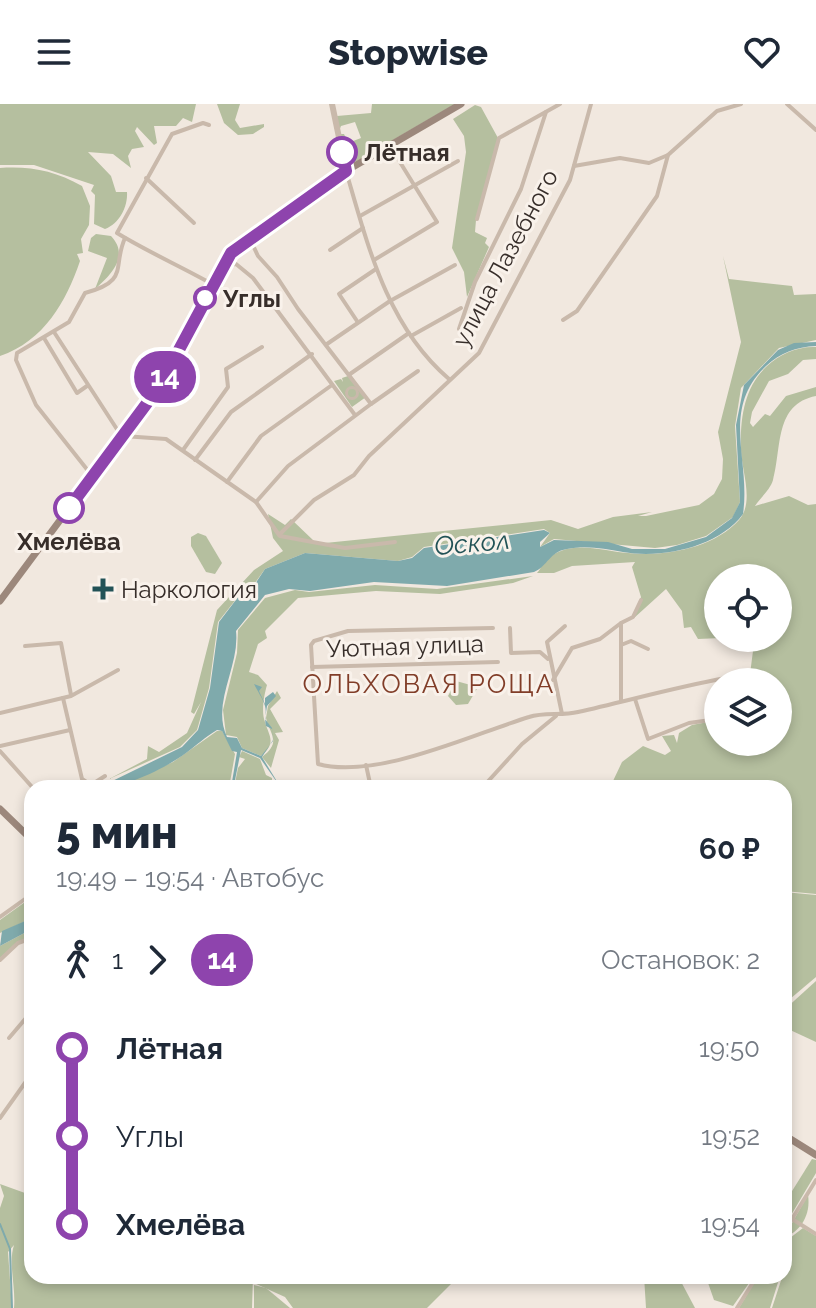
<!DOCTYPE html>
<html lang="ru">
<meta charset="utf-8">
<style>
body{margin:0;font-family:Raleway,sans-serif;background:#f6f6f7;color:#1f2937;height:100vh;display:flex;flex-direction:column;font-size:30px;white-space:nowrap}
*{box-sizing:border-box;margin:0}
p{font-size:26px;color:#747a83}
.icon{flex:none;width:44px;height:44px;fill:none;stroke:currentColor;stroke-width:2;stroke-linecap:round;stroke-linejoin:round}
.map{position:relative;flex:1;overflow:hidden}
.sheet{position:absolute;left:24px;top:676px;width:768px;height:504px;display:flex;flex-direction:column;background:#fff;border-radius:24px;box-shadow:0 4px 12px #0003}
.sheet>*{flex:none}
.badge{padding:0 16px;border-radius:26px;font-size:28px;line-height:52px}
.controls{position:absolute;left:704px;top:460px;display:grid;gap:16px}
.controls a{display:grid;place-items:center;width:88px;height:88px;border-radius:50%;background:#fff;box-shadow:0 4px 12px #0003;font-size:40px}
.map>.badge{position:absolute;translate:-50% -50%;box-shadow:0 0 0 4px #fff}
.legs{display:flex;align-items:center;gap:12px;height:88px;padding:0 32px;font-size:26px}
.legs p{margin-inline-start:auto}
.head{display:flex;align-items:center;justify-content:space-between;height:136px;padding:0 32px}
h1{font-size:44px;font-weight:800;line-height:60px}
ul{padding:0 32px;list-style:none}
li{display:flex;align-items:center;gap:28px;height:88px;font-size:30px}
li i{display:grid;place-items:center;width:12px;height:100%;margin:0 10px;background:currentColor}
li i::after{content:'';width:20px;height:20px;margin:-10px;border:6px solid;border-radius:50%;background:#fff}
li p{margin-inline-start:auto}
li:first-child i{background:linear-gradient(#0000 50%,currentColor 0)}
li:last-child i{background:linear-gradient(currentColor 50%,#0000 0)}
header{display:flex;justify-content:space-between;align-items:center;height:104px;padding:0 32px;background:#fff;font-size:36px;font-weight:800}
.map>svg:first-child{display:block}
.green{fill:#b5bf9f}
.water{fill:#7faaac}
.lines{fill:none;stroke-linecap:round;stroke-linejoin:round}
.stream{stroke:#7faaac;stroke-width:2}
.pedestrian{stroke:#c9b9ab;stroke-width:3}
.minor{stroke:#c9b9ab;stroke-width:4}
.tertiary{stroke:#c9b9ab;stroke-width:6}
.secondary{stroke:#9c887c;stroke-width:7}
.line-1-casing{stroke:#fff;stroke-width:18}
.line-1{stroke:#8e44ad;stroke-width:12}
.stop-1-dot{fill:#fff;stroke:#8e44ad;stroke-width:4}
.poi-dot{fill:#225256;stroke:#f9f2eb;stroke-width:3}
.labels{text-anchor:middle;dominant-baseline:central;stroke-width:6;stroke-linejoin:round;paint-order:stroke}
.stop-label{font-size:24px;font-weight:bold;fill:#372e2a;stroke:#f9f2eb;text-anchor:start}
.street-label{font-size:24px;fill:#372e2a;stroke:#f9f2eb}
.poi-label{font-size:24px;fill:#372e2a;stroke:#f9f2eb;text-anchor:start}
.water-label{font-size:26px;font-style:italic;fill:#225256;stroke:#f9f2eb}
.neighbourhood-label{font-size:26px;letter-spacing:2px;fill:#813d28;stroke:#f9f2eb}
</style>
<header><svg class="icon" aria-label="menu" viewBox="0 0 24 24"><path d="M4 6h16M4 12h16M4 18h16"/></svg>Stopwise<svg class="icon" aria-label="heart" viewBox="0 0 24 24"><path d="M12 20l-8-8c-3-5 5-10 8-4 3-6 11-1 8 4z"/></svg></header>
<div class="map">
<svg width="816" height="1204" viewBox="0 0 816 1204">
<rect width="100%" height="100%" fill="#f1e8df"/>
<g class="green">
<path d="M0 0H196L192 18 183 14 176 22H154L157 39 154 41 137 23 135 27 144 43 132 45 128 52 131 64 113 50 88 48 111 72 116 88H127C128 103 119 120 105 125L94 120 95 91 91 87 94 81 34 61H0Z"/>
<polygon points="217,0 240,0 235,16 240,24 264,20 264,23 253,30 238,31 224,19"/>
<polygon points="372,0 455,0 348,62 340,30 344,30 348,39 361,34 355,18 341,22 339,27 337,12 371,9"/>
<polygon points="475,1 481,3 498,34 476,116 475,128 487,134 485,139 489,143 467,193 464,168 452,144 466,48 464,32 453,15"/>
<path d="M0 64C31 62 55 67 82 82L90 102 89 121 81 135 83 149 77 150 80 157C66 198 44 237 0 252Z"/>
<path d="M96 130 111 132C130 152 111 171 95 185L107 154 88 147 91 134Z"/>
<polygon points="723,152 729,175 792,182 794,191 816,190 816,236 779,244 741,284 735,322 740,398 733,413 706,432 677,441 655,444 554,435 540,443 550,429 544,425 424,443 412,453 398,457 305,449 265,465 252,483 245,484 218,518 209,584 197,626 180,643 109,675 147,655 148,642 159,648 187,629 201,598 194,610 191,608 217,506 254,466 283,447 273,434 268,410 285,421 291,415 314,437 325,439 551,416 578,425 613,413 652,408 638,412 646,412 699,401 714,390 722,375 723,355 718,328 741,238"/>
<path d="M816 243V255L803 256 788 270 769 277 752 308 750 319 753 323 765 310 770 312 786 292 816 283V292C774 300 782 344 773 376 770 386 761 393 755 402L789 392 808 401 816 400V790L784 787V684H575L589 676 613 677 622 658 643 642 665 651 671 647 662 632 674 631 677 639 679 629 692 621 718 616V638H778V600L792 605 778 599V578L724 575 750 570 753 547 746 546 745 535 778 534V474H718L721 534 698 535 691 523 684 524 682 507 666 485 634 514 641 493 632 463 635 458 572 462 554 469H537C542 464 543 456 551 452 575 436 602 447 628 449 665 453 714 444 739 416 755 398 741 365 741 345 740 315 744 283 767 262 780 250 798 242 816 243Z"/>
<polygon points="351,271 366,293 352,303 334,277 341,275 343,278 342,274"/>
<polygon points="198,429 206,432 222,459 215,470 206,468 191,442 191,433"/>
<path d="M533 472 513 479 440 490 376 487 298 494 265 527 267 534 258 540 249 568 258 571 267 581C264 591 261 608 265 618 269 632 277 639 261 652L242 644 237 633 226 631 223 606 237 549 238 526 265 494 295 486 309 488 375 481 437 485Z"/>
<polygon points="456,577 478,583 468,600 456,601 448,592"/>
<path d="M277 587 281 594 270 605 283 628 275 629 279 636 271 664 262 653C282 638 270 631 266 614L268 602Z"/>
<polygon points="217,627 222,627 235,650 229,684 114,684 173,658"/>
<polygon points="242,647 260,655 266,671 272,674 272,684 234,684 238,664 245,655 239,653"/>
<polygon points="784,788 816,791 816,873 784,900"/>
<polygon points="32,793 32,814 0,829 0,816"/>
<polygon points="32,825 32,833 16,840 0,854 0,842"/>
<polygon points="816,877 816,938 788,925 784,906"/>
<polygon points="812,1055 816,1056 816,1069 784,1123 784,1100"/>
<path d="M0 1080 25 1089 32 1105 28 1115 32 1111V1172H253L252 1204H14C16 1183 8 1159 14 1141L8 1148 12 1204H0V1104L4 1092Z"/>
<path d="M808 1091C811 1110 801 1128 784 1133Z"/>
<polygon points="803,1124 816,1132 816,1204 772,1204 790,1149 786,1137"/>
<polygon points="254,1172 459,1172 427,1204 293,1204 285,1193 254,1179"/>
<polygon points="644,1172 678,1172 695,1204 646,1204"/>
<polygon points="713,1172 754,1172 733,1202 714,1196 707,1176"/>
<polygon points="758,1172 780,1172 770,1204 739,1204"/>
<polygon points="254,1181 266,1184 290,1204 254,1204"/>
</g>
<g class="water">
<path d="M816 238V242C796 243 780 249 766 262 720 305 751 356 743 410 719 443 662 455 623 448 604 445 587 441 567 445 549 448 548 462 534 468L447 482 374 478 310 487 289 485 265 491 236 527C240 563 211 599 227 633L237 634 242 644 261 652 273 637 272 625 266 622C264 615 267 609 265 602 263 595 257 586 254 580L262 583 259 587 265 600V594L273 588 276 592 267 602 265 615 272 624 273 636 262 653 281 684 260 654 241 646 234 681 231 684 237 648 232 647 222 627 217 626C205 633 197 641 186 649 164 665 125 684 98 684L182 643 198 626 210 584 219 518 245 484 253 483 265 465 305 449 398 457 412 454 424 444 544 426 550 429 540 438V443L554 436 608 438 632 445H665L706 433 732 414 740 398 736 321 744 281 778 246 794 239Z"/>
<polygon points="32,814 32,825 0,842 2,827"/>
</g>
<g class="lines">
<polyline class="stream" points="0,1120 10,1145 12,1204"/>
<circle class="pedestrian" cx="352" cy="289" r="5.5"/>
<g class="minor">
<polyline points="787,0 816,26"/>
<path d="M209 21 203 19 172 30 117 129C148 148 180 162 212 180"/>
<polyline points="574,62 620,54 649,59 668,51 717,7 741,0"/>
<path d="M346 67C368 142 387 222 449 275"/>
<polyline points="146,74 194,119"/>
<polyline points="360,112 458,57"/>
<polyline points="477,115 499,34 560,0"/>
<polyline points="250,135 258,152 277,173 298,205 371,300 288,362 256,398"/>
<polyline points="330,146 363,124"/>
<polyline points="374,156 437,118 390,42"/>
<polyline points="223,161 236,160 253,174 355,311"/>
<polyline points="563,216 577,207 657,92 668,51"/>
<polyline points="357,217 339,190 376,165"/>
<polyline points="459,225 475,178 521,85 546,8"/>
<polyline points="54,228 122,333"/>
<polyline points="411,232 461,204"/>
<polyline points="44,234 77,289 87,282"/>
<polyline points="327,240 390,197 455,161"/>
<polyline points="350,270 409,229"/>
<polyline points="371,300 418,267"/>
<polyline points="123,332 166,335 256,398 279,431 314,396 354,371 369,352 479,249 570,76 591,0"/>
<polyline points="183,346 228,283 226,265 262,243"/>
<polyline points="195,356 231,308 312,250"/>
<path d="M93 373 36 301 16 256 17 249 69 218 85 189C130 177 112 163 125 134"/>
<polyline points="227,378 261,332 332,281"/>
<polyline points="280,432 345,444 395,438"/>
<path d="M493 524 348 527 314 537 311 541 318 660C377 676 473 630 529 613 544 608 562 612 578 608 627 597 676 583 726 574L745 578"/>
<polyline points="510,524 511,549 540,548 548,555"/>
<polyline points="621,541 631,537 648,545"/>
<polyline points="25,542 61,539 71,591"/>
<polyline points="312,563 498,558"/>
<polyline points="553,576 572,544 600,535 621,519"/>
<polyline points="63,594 82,675 91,681 105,672"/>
<polyline points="635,595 648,635 689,619 718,615"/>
<polyline points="621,597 621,519 633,513 641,496"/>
<polyline points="0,609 71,592 118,566"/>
<polyline points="562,610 547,538 565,522"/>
<polyline points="0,642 70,626"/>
<polyline points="0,647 33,684"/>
<polyline points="366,661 371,684"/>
<polyline points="482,684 522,640 556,612"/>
<polyline points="0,813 32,790"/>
<polyline points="0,856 18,839 32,834"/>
<polyline points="9,934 32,907"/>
<polyline points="0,1014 32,969"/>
<polyline points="792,1115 816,1130"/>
<polyline points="784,1128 816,1076"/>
<polyline points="737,1204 757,1172"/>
</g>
<polyline class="tertiary" points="332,0 346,67"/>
<g class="secondary">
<polyline points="0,497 159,283 221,162 235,144 346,67 461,0"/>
<polyline points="0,705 32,736"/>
<polyline points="784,1031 816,1051"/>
</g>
</g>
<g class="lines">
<g class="line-1-casing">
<polyline id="line-1" points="69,404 159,283 231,149 346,67 342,48"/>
</g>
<use href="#line-1" class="line-1"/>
</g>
<g class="stop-1-dot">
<circle cx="342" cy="48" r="14"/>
<circle cx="205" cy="194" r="10"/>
<circle cx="69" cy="404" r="14"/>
</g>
<path class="poi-dot" d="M99 473h8v8h8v8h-8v8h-8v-8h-8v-8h8z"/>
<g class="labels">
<g class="stop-label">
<text x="364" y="48">Лётная</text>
<text x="223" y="194">Углы</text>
<text x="69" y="437" text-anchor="middle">Хмелёва</text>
</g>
<g class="street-label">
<text transform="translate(505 154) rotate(-62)">улица Лазебного</text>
<text transform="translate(405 542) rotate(-2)">Уютная улица</text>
</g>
<g class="poi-label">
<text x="121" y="485">Наркология</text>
</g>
<g class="water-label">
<text transform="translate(472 439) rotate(-5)">Оскол</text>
</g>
<g class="neighbourhood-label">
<text x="429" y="580">ОЛЬХОВАЯ РОЩА</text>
</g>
</g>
</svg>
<div class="controls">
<a><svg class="icon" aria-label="locate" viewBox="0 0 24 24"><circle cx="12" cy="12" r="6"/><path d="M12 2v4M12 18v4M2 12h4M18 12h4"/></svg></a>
<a><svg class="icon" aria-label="layers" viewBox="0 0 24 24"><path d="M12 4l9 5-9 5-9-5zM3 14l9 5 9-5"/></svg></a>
</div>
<b class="badge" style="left:165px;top:273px;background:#8e44ad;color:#fff">14</b>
<section class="sheet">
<div class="head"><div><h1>5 мин</h1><p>19:49 – 19:54 · Автобус</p></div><b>60 ₽</b></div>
<div class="legs"><svg class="icon" aria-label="walk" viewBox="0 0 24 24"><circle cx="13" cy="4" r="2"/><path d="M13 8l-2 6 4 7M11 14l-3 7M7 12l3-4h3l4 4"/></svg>1<svg class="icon" aria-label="forward" viewBox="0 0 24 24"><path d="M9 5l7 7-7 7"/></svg><b class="badge" style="background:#8e44ad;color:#fff">14</b><p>Остановок: 2</p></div>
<ul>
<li><i style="color:#8e44ad"></i><b>Лётная</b><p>19:50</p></li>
<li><i style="color:#8e44ad"></i><span>Углы</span><p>19:52</p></li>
<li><i style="color:#8e44ad"></i><b>Хмелёва</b><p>19:54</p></li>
</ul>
</section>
</div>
